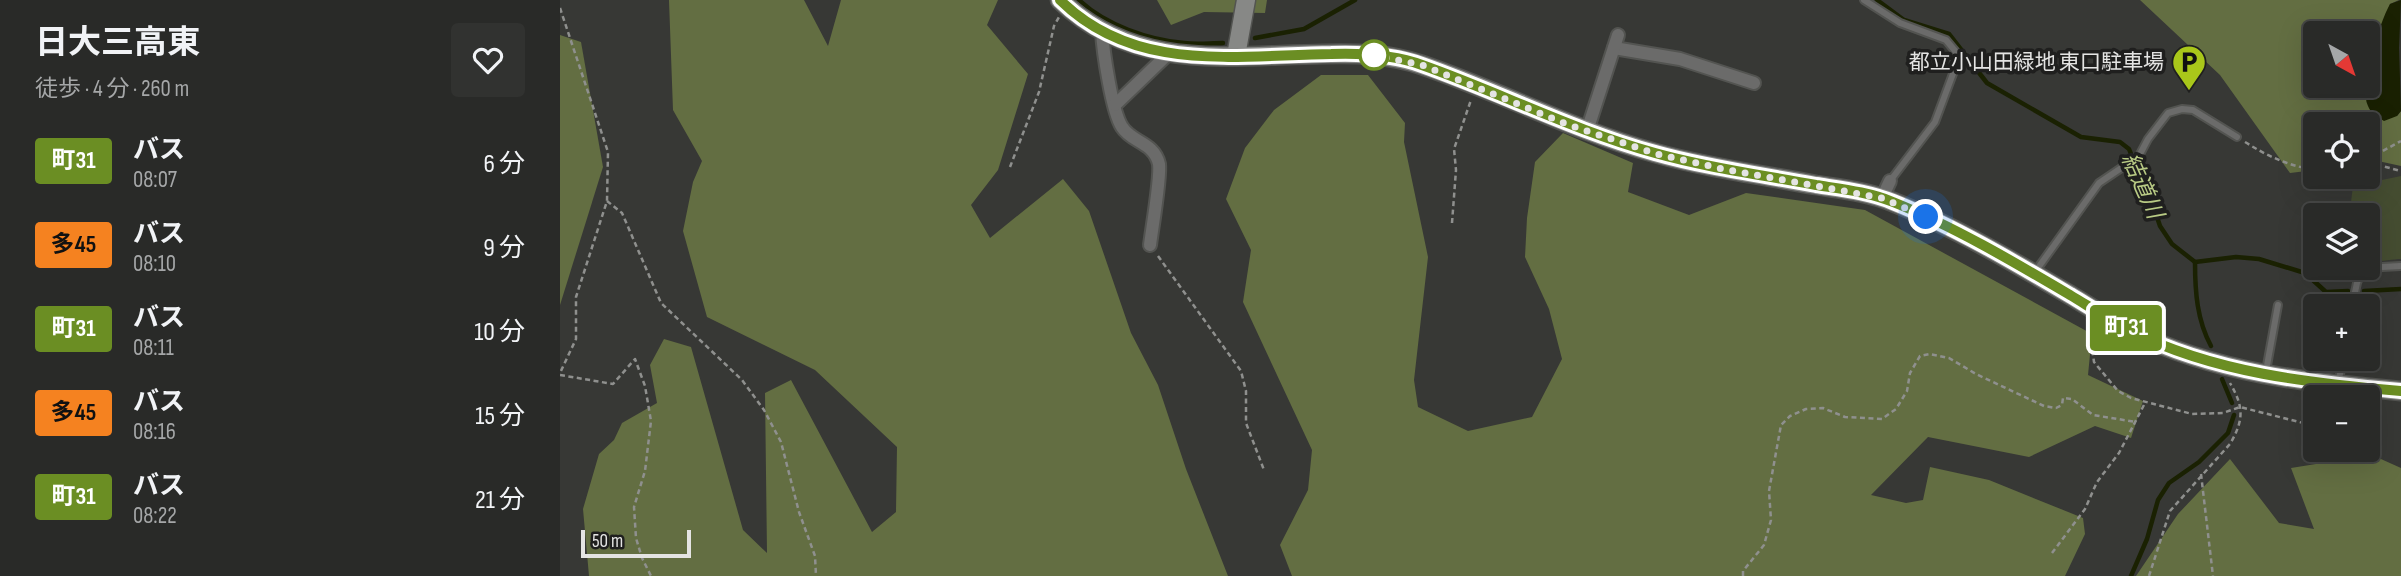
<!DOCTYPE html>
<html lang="ja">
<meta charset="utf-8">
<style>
body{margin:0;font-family:"Sofia Sans Condensed","Noto Sans JP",sans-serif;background:#313230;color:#f1f3f6;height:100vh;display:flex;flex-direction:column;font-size:26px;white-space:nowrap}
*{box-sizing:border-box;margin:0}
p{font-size:23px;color:#a5a7a8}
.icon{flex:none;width:38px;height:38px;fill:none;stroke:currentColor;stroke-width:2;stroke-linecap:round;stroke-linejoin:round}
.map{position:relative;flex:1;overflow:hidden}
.panel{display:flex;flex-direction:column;background:#292a28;width:560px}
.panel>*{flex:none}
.badge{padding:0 14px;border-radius:5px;font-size:24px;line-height:46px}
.needle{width:46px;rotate:140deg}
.tools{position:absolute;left:1743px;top:21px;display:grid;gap:14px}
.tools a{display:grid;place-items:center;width:77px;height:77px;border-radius:7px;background:#292a28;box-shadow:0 7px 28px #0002,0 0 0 2px #454645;font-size:35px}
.scale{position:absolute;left:21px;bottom:18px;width:110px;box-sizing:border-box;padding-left:7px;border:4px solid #e4e4e3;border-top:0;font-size:19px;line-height:24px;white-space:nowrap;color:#e4e4e3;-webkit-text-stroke:5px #1f1f1e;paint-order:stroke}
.you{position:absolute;width:35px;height:35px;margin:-18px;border:5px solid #fff;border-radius:50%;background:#1a73e8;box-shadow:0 0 0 10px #1a73e833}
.map>.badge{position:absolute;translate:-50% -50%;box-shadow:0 0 0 4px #fff}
.round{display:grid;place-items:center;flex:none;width:74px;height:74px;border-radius:7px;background:#313230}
.summary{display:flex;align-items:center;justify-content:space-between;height:119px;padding:0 35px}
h1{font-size:33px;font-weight:700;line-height:52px}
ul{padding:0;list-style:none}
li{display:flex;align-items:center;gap:21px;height:84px;padding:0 35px}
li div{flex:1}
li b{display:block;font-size:26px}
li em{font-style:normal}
li .badge{min-width:77px;font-weight:700;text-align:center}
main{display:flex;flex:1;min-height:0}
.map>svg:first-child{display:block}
.green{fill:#454d31}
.forest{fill:#636e42}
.water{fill:#1a2102}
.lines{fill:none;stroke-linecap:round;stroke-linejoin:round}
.stream{stroke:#1a2102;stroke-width:4.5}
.lane-casing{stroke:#535451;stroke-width:10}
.street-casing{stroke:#535451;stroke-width:16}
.secondary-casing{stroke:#535451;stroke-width:21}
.path{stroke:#8f908e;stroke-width:2.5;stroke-dasharray:5 3.5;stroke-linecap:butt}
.lane{stroke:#6b6b6a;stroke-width:6}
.street{stroke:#6b6b6a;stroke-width:12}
.secondary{stroke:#878886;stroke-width:18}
.line-casing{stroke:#fff;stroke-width:16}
.line{stroke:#6b8e23;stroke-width:10}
.walk{stroke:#e4e4e3;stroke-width:7;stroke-dasharray:0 12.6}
.stop-dot{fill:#fff;stroke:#6b8e23;stroke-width:3.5}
.labels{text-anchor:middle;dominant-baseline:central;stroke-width:7;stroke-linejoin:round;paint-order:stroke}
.poi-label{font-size:21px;fill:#e4e4e3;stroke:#1f1f1e;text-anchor:end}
.water-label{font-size:23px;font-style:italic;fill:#b9cb85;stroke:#1f1f1e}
</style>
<main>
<section class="panel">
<div class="summary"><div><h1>日大三高東</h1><p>徒歩 · 4 分 · 260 m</p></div><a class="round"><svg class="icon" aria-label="heart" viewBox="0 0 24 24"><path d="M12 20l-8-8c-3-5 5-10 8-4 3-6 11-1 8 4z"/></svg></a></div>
<ul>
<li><span class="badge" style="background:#6b8e23;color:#fff">町31</span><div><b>バス</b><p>08:07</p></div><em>6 分</em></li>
<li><span class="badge" style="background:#f58220;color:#111">多45</span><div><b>バス</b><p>08:10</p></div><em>9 分</em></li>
<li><span class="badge" style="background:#6b8e23;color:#fff">町31</span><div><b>バス</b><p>08:11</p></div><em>10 分</em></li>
<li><span class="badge" style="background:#f58220;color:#111">多45</span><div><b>バス</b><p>08:16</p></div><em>15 分</em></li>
<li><span class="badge" style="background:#6b8e23;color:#fff">町31</span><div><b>バス</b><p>08:22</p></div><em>21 分</em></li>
</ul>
</section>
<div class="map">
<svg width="1841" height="576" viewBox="0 0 1841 576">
<rect width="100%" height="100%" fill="#373835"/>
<path class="green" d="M1841 176V259C1832 259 1815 263 1808 261V215H1794L1791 202 1793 186Z"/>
<g class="forest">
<polygon points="109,0 244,0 268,46 281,0 438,0 427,25 468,74 438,170 411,205 430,238 503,179 529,211 571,333 598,385 626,469 668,576 29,576 23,509 39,454 54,440 62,423 97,403 90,365 104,339 131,347 183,530 207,553 205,393 231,380 312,532 336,512 337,447 255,370 147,317 123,231 133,182 142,161 113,110"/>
<polygon points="597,0 707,0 705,13 644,12 611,25"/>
<polygon points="1580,0 1839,0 1830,4 1808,82 1808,33 1755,33 1755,86 1807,86 1805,97 1837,116 1841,111 1841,166 1818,161 1808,163 1808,124 1755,124 1755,170 1730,173 1660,75"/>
<polygon points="0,35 21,42 43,167 0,305"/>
<polygon points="761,75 808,75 845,123 844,142 868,257 854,380 858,407 908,431 972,417 1002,359 989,309 965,257 967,218 975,162 1003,133 1073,163 1068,192 1129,215 1186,193 1305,210 1532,334 1528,375 1583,401 1571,438 1535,426 1469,457 1368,437 1311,495 1346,503 1363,500 1370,467 1429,480 1523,518 1525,534 1505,576 732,576 720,545 748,490 752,450 683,302 691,250 666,199 685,148 714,110"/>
<polygon points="1812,455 1841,468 1841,576 1576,576 1618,514 1670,459 1719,523 1754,529 1731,468"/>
</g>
<path class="water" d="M1841 0 1839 48 1841 111 1837 116 1824 121C1818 117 1811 114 1808 106 1799 87 1819 24 1830 4Z"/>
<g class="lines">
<g class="stream">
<path d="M519 0C545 25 589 40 624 43 637 45 650 43 663 43"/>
<polyline points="1317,0 1344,20 1389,34 1427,83 1521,137 1560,142 1569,149 1580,176 1582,191 1594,208 1600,226 1612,244 1635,262 1676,257 1699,259 1745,273 1766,292 1788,291"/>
<polyline points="695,38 744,29 795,0"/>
<path d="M1635 262C1635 292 1637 320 1651 346"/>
<polyline points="1804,291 1841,289"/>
<polyline points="1662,379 1672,403"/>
<polyline points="1571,576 1587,539 1598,500 1609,483 1639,462 1668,433 1674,415"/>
</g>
<g class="lane-casing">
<g id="lane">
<polyline points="1304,0 1340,23 1386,40 1396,52 1394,71 1375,122 1330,181"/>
<polyline points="1475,272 1539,183 1579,156 1588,139 1608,113 1622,109 1633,110 1677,137"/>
<polyline points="1792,306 1797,283 1803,268 1841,266"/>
<polyline points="1706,371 1718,305"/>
<polyline points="1778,384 1783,359"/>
</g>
</g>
<g class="street-casing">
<g id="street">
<path d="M542 31C543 51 552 112 562 127 572 143 594 142 599 164 601 177 592 229 590 245"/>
<polyline points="1054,48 1120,59 1194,83"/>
<polyline points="555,105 608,54"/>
<polyline points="1027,131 1058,35"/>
<polyline points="1322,198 1330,181"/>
</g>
</g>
<g class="secondary-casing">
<g id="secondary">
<path d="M500 0C575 72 669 55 763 54 797 53 830 54 862 65 941 92 1015 131 1095 153 1148 168 1203 175 1256 185 1281 189 1309 192 1333 202 1393 226 1454 262 1510 295 1530 307 1550 320 1571 331 1654 373 1750 383 1841 391"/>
<polyline points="676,56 686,0"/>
</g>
</g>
<g class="path">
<polyline points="0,8 48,152 47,201 16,297 16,339 0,373"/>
<path d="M1685 142C1707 156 1729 166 1755 170"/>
<polyline points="1808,159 1841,141"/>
<polyline points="1808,165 1822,166 1841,171"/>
<polyline points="450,167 479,92 494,26 499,17"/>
<polyline points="47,201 62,213 101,303 182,380 204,410 221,442 239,512 255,556 256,576"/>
<polyline points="892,223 896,170 894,149 911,100"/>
<polyline points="598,256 681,371 686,391 686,423 704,470"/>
<polyline points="1529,325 1534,362 1558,391 1571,398 1632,414 1663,413 1680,407 1755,426"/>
<polyline points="0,375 53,384 75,359 85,386 91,421 85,471 74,507 76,538 82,558 91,576"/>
<polyline points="1641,474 1653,576"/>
<polyline points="1492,553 1525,509 1537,482 1559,453 1585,403"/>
<polyline points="1183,576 1183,571 1204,545 1211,520 1209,491 1221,425 1230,416 1246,409 1263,408 1285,417 1322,419 1336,409 1347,391 1350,373 1360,356 1370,354 1389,358 1416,374 1484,406 1496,408 1502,405 1503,398 1512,399 1533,415 1576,422"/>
<path d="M1589 576 1610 511 1670 444C1684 420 1684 407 1670 383"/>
</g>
<use href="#lane" class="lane"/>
<use href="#street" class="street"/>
<use href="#secondary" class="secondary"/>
</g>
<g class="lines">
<g class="line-casing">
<path id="line" d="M500 0C575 74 675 55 771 54 801 53 833 54 862 65 941 93 1015 131 1095 153 1148 168 1203 175 1256 185 1281 189 1309 192 1333 202 1393 226 1454 262 1510 295 1530 307 1550 320 1571 331 1654 373 1750 383 1841 391"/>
</g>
<use href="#line" class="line"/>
<polyline class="walk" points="814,55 862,65 1009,125 1097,154 1163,169 1322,198 1366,217"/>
</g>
<defs>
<g id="parking-pin" transform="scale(1.75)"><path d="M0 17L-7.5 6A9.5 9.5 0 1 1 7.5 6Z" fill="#a9c71a" stroke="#1f1f1e"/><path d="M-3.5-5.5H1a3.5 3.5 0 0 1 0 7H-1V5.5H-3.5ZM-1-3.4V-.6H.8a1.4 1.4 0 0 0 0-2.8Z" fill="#111"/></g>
</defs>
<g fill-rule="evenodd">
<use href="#parking-pin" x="1629" y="62"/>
</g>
<circle class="stop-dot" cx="814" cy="55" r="14"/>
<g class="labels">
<g class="poi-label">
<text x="1604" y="62">都立小山田緑地 東口駐車場</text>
</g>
<g class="water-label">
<text transform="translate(1582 186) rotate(66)">結道川</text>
</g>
</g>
</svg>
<div class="tools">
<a><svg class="needle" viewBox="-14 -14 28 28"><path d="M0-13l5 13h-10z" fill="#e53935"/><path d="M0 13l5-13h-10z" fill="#a5a7a8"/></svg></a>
<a><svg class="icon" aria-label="locate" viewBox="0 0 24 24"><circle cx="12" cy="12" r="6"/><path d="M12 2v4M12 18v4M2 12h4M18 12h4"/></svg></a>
<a><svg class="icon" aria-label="layers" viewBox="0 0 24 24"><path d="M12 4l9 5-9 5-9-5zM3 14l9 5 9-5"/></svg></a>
<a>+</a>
<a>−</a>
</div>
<div class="scale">50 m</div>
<div class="you" style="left:1366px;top:217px"></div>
<b class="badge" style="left:1566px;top:328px;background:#6b8e23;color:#fff">町31</b>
</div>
</main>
